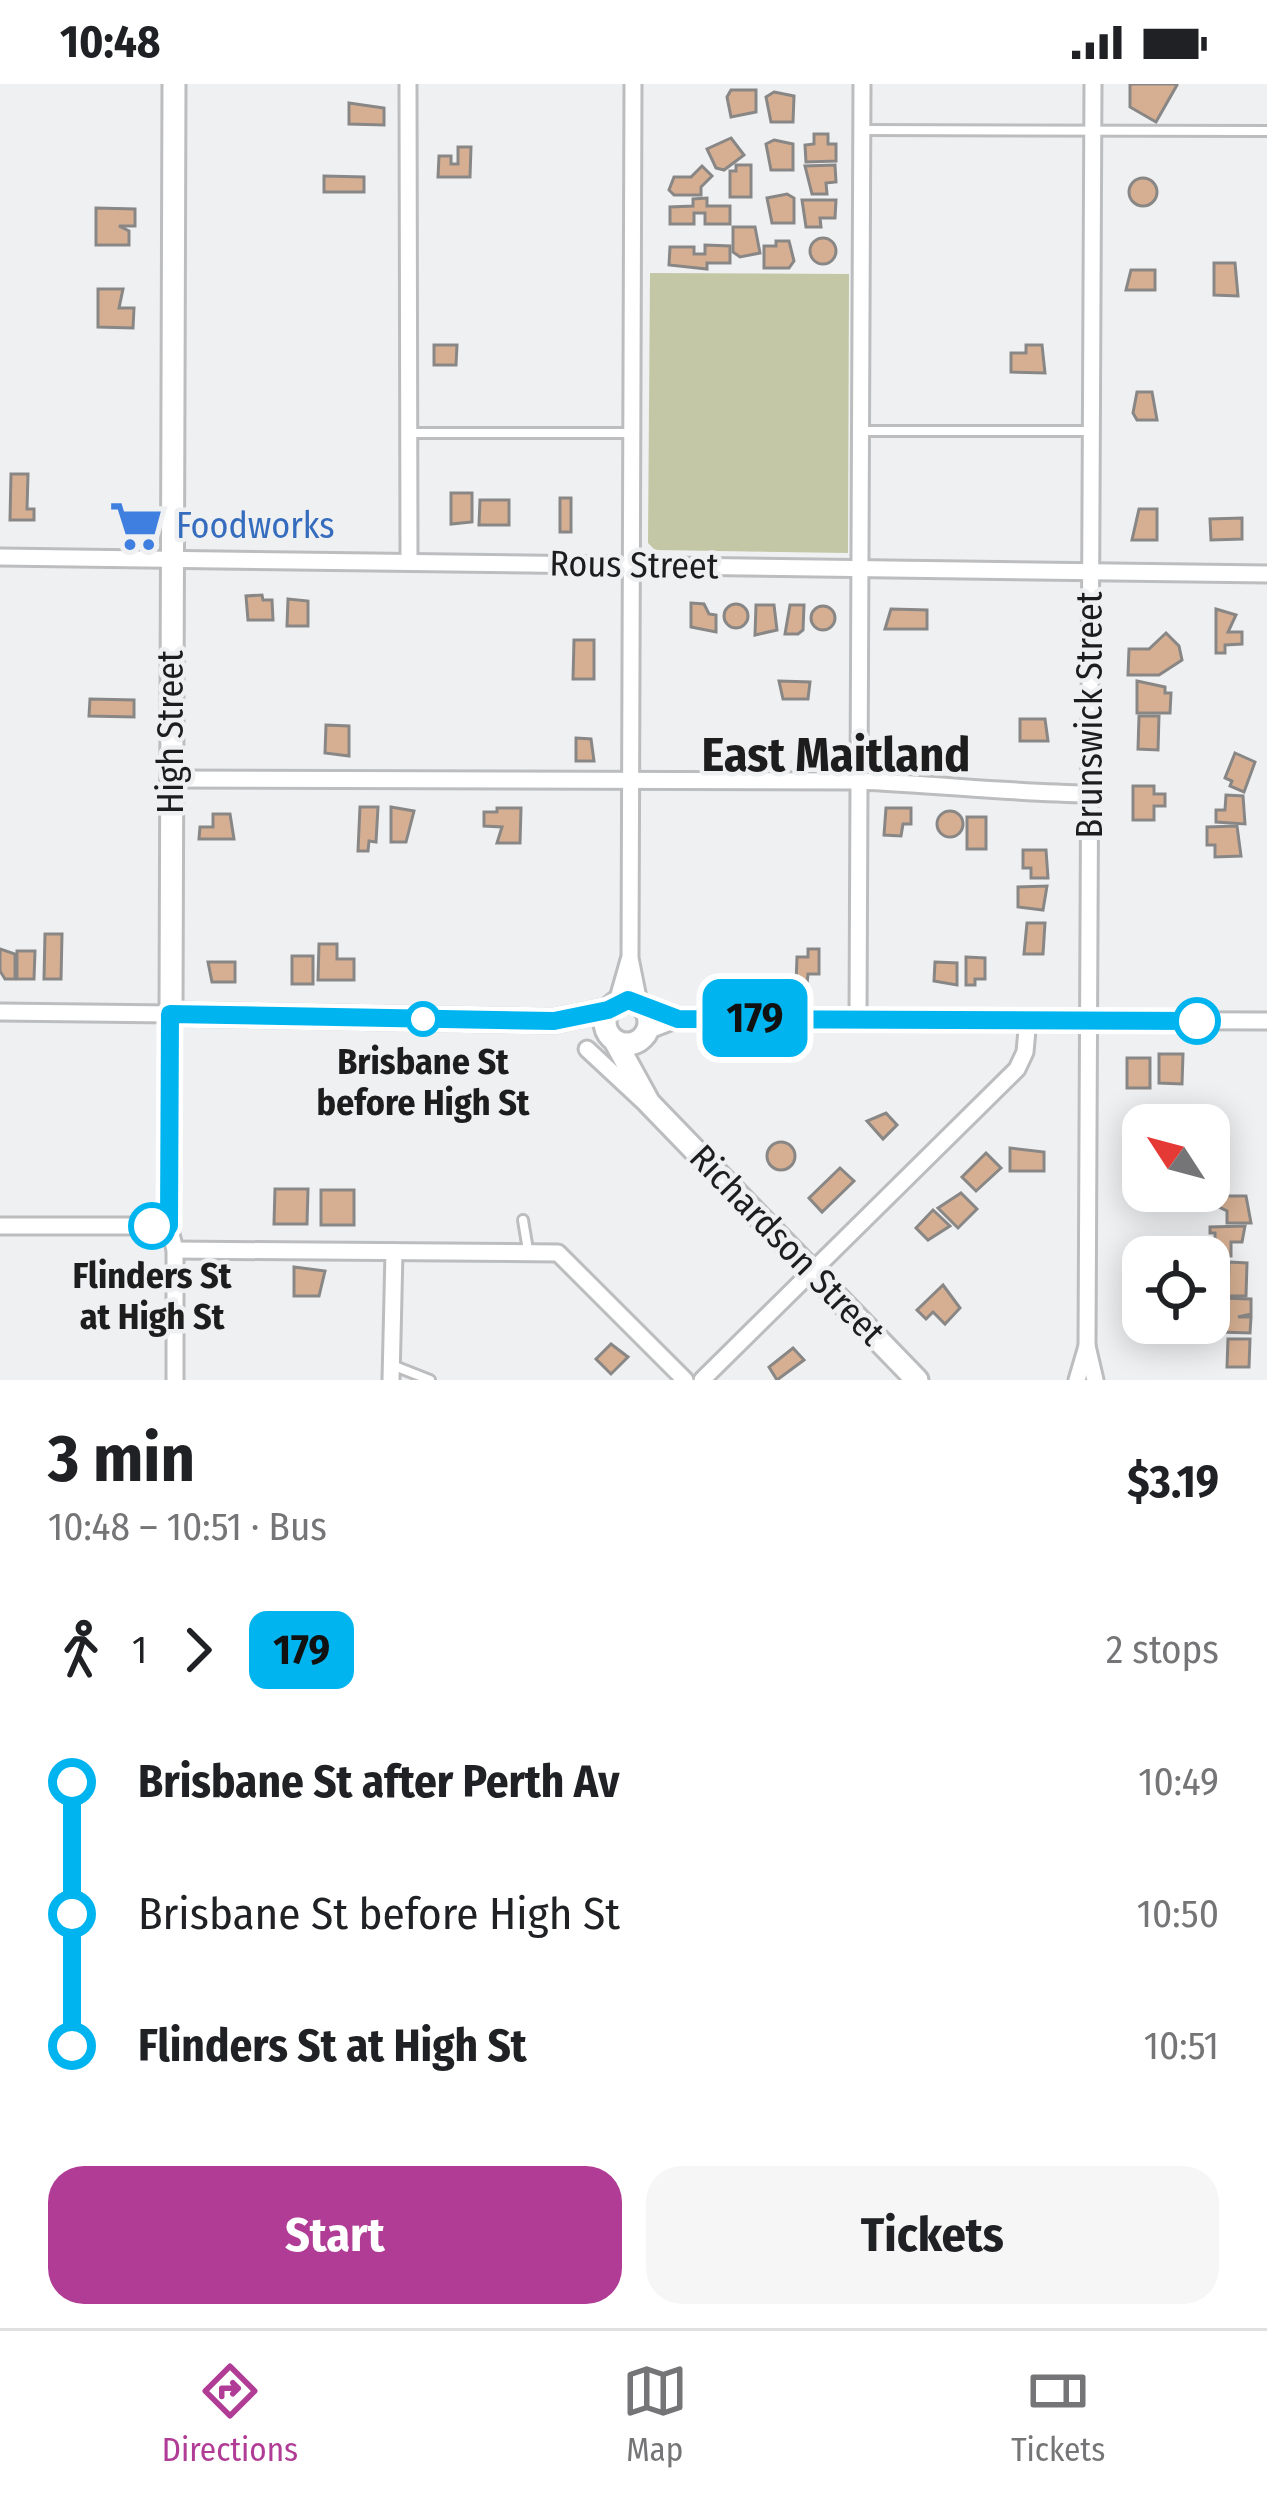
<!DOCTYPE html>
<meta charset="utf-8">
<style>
body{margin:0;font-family:"Fira Sans Condensed",sans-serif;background:#f6f6f6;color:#202124;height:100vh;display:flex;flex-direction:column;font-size:45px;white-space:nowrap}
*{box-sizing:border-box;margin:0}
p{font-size:39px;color:#757577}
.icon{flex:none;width:66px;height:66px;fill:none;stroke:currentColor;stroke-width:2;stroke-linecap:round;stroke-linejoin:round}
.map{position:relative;height:1296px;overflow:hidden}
.details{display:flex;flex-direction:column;background:#fff;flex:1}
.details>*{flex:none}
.badge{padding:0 24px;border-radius:18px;font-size:42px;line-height:78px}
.needle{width:78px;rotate:306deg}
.controls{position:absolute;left:1122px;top:1020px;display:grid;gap:24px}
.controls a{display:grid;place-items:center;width:108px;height:108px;border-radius:24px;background:#fff;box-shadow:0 6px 30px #0003;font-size:60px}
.map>.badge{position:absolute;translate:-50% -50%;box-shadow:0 0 0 6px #fff}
.legs{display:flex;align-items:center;gap:18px;height:132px;padding:0 48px;font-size:39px}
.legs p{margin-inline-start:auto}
.head{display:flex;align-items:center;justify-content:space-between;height:204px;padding:0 48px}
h1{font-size:66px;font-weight:700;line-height:90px}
.cta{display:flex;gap:24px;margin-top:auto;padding:24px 48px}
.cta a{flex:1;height:138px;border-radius:36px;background:#b03c95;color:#fff;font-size:48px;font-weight:700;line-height:138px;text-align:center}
.cta a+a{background:#f6f6f6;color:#202124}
ul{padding:0 48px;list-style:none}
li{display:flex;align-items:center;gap:42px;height:132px;font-size:45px}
li i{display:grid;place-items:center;width:18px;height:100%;margin:0 15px;background:currentColor}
li i::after{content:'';width:30px;height:30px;margin:-15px;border:9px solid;border-radius:50%;background:#fff}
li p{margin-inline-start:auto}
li:first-child i{background:linear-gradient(#0000 50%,currentColor 0)}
li:last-child i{background:linear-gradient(currentColor 50%,#0000 0)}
.status{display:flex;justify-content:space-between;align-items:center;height:84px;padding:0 60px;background:#fff;direction:ltr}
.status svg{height:33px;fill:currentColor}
.tab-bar{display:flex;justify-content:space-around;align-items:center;height:168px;border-top:3px solid #e0e0e0;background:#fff;font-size:33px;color:#757577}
.tab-bar a{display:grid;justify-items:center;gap:6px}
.tab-bar .current{color:#b03c95}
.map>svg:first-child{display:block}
.green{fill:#c3c7a6}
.building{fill:#d6af92;stroke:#898786;stroke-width:3}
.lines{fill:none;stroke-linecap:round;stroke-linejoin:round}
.service-casing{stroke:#bcbdbf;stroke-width:14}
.minor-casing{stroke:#bcbdbf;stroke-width:21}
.secondary-casing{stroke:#bcbdbf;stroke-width:27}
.service{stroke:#fff;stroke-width:8}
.minor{stroke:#fff;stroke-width:15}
.secondary{stroke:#fff;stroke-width:21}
.line-1-casing{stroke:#fff;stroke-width:27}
.line-1{stroke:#00b5ef;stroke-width:18}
.stop-1-dot{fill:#fff;stroke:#00b5ef;stroke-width:6}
.labels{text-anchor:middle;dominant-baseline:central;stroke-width:9;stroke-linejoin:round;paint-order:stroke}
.shop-label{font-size:36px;fill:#366cbe;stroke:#eff0f2;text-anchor:start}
.street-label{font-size:36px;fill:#1d1d1e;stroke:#eff0f2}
.stop-label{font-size:36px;font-weight:bold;fill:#1d1d1e;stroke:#eff0f2}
.district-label{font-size:48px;font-weight:bold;fill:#1d1d1e;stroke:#eff0f2}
</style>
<div class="status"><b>10:48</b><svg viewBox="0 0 49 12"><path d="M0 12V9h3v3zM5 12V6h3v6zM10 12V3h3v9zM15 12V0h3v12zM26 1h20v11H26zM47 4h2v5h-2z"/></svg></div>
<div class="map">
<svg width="1267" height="1296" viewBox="0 0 1267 1296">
<rect width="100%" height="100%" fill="#eff0f2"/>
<polygon class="green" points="650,189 849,190 848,469 655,466 648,459"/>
<g class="building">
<polygon points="1130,0 1177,0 1177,1 1156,38 1130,23"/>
<polygon points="731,6 756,6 756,28 731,33 727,13"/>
<polygon points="774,8 794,12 793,38 771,38 766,13"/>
<polygon points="349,19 384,24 384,41 349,40"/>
<polygon points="814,50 828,50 828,60 836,60 836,77 806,78 805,61 814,60"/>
<polygon points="731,54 744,71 724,86 716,84 707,65"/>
<polygon points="774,56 793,60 793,86 771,86 766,60"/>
<polygon points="458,63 471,63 470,93 438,93 439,72 451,72 451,80 458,80"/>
<polygon points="736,81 751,81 751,113 730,113 730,87 736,87"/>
<polygon points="835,81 836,98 826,99 827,110 812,110 805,82"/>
<polygon points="702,82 712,92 701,103 701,111 674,111 669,106 674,93 691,93"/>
<polygon points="324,92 364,93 364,108 324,108"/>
<circle cx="1143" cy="108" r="14"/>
<polygon points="787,110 794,114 794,139 772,139 767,114"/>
<polygon points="707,114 707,122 730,122 730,140 705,140 705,129 694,129 694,140 670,140 670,123 693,122 693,115"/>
<polygon points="802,116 836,116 835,134 820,134 821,143 806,143"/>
<polygon points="96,124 135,125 135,142 119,142 129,147 129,161 96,161"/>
<polygon points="733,143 755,143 760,169 740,173 733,168"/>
<circle cx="823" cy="167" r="13"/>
<polygon points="776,157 789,157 794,177 789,184 764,184 764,162 776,162"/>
<polygon points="705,161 730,162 730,179 707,179 707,185 669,181 670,163 694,163 694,170 705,170"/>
<polygon points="1214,179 1235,179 1238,212 1214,211"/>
<polygon points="1131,186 1155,186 1155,206 1126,206"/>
<polygon points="98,205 123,205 119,224 134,224 133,244 98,243"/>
<polygon points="434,261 457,261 456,281 434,281"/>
<polygon points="1026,261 1042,261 1045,289 1011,288 1011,269 1026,269"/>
<polygon points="1137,308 1152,308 1157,336 1137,336 1133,329"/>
<polygon points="11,390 28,390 27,425 34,425 34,436 10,436"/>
<polygon points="451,409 472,409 472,438 451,440"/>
<rect x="560" y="414" width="11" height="34"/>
<polygon points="480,416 509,416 509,441 479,441"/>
<polygon points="1139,425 1157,425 1157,456 1132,456"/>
<polygon points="1242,434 1242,455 1211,456 1210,435"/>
<polygon points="262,511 263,516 272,516 273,536 248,536 246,512"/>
<polygon points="288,515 308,517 308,542 287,542"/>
<polygon points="691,519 704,520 709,530 716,531 716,548 691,543"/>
<circle cx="736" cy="532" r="12"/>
<polygon points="756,521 774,521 777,546 755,551"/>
<polygon points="790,521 804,521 803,546 798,550 785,550"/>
<circle cx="823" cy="534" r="12"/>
<polygon points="891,525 927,526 927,545 885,545"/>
<polygon points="1216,525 1236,531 1228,548 1242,548 1242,560 1225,561 1225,569 1216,569"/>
<polygon points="1166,549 1179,562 1182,576 1159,591 1128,591 1129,565 1149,565"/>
<polygon points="574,556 594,556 594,595 573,595"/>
<polygon points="779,597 810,598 808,615 783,615"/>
<polygon points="1137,597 1165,603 1165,609 1171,609 1170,629 1137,629"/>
<polygon points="90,615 134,616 134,633 89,632"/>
<polygon points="1139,632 1159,632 1158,666 1138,665"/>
<polygon points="1020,635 1045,635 1048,657 1020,657"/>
<polygon points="326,641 349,642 349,672 325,669"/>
<polygon points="576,654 591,655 594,677 576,677"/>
<polygon points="1235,669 1255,678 1244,708 1230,702 1232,697 1225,694"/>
<polygon points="1133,702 1154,702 1154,710 1165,710 1165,722 1154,722 1154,736 1133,736"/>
<polygon points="1226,711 1243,712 1245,740 1216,738 1216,726 1225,726"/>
<polygon points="360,723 378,723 376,758 369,757 368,767 358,767"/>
<polygon points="391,723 414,727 406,758 391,758"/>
<polygon points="497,724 521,724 520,759 497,759 502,743 484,742 484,728 497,728"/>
<polygon points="886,724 911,724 911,740 903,740 901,752 884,751"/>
<circle cx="950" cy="740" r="13"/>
<polygon points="213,730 230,730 234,755 199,755 200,743 213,743"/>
<rect x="967" y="733" width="19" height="32"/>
<polygon points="1237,742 1241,772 1215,773 1215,761 1207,761 1207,743"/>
<polygon points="1023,766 1046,766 1048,794 1031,794 1031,784 1023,784"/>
<polygon points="1047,802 1043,826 1018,823 1018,803"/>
<polygon points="1027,839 1045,839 1043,870 1024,870"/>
<polygon points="45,850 62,850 61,895 44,895"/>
<polygon points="319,860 337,860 337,875 354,875 354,896 318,896"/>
<polygon points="0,865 15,870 15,895 5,895 0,887"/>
<polygon points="808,865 819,865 819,890 808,890 807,900 796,900 797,873 808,873"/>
<polygon points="17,867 35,867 34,895 17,895"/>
<rect x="292" y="872" width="21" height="28"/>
<polygon points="966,873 985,874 985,895 975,895 975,901 966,901"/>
<polygon points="208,878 235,878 235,898 212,898"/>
<polygon points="935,878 957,879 957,901 934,897"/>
<polygon points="1159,970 1183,970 1182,1000 1159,999"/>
<rect x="1127" y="974" width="23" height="30"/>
<polygon points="886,1029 897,1041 883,1055 867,1037"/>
<circle cx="781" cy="1072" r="14"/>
<polygon points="1010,1064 1044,1068 1044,1087 1010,1087"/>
<polygon points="986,1069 1001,1084 976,1107 962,1093"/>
<polygon points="840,1084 854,1097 822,1128 809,1114"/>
<polygon points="275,1105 308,1105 307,1140 274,1140"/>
<rect x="321" y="1106" width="33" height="35"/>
<polygon points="961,1109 977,1125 958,1144 938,1124"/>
<polygon points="1217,1112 1246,1112 1251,1139 1227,1139 1227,1127 1217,1122"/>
<polygon points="933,1126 950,1142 928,1156 916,1144"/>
<polygon points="1245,1142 1242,1158 1231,1158 1231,1172 1215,1172 1215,1149 1210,1149 1210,1143"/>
<polygon points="1229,1178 1247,1179 1246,1212 1228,1212"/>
<polygon points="294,1183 325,1187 319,1212 294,1212"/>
<polygon points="943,1201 960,1224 945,1240 933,1228 926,1235 917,1226"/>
<polygon points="1221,1214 1251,1215 1251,1230 1238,1233 1251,1233 1250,1249 1220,1248"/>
<polygon points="1133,1215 1143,1215 1143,1239 1154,1239 1154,1245 1133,1245"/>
<polygon points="1228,1255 1250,1255 1249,1283 1227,1283"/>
<polygon points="611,1260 628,1273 611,1290 596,1275"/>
<polygon points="793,1264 804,1276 777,1296 769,1283"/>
</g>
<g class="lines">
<g class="service-casing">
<g id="service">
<polyline points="862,46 1267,47"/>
<polyline points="859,347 1090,347"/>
<polyline points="412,349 631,349"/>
<polyline points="523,1136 528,1166"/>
<polyline points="392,1281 430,1296"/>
</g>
</g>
<g class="minor-casing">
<g id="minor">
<polyline points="408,0 409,477"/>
<polyline points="633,0 630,874 639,919"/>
<polyline points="0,473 1267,490"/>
<path d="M171 695 857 697C936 700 1011 709 1090 710"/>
<polyline points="617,918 629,876"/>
<polyline points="645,925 678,935 1267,937"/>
<polyline points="0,928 171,930 169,1142 175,1166 175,1296"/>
<polyline points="858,934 862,0"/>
<polyline points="647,947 678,935"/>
<polyline points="587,965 645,1019"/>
<polyline points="0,1142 169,1142"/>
<polyline points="175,1166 558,1169 685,1296"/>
<polyline points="1087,1262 1095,1296"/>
<polyline points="391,1296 394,1168"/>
<polyline points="702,1296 1017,985 1025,968 1028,935"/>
<polyline points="1077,1296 1087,1262 1093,0"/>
</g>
</g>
<g class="secondary-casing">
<g id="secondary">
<polyline points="174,0 171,930 554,937 608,926"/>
<circle cx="627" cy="938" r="22"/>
<polyline points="615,957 649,1019 917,1296"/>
</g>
</g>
<use href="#service" class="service"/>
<use href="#minor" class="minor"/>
<use href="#secondary" class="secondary"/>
</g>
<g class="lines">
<g class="line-1-casing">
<polyline id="line-1" points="152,1142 169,1142 170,930 554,937 608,926 628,916 678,935 1197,937"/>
</g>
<use href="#line-1" class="line-1"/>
</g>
<defs>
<g id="supermarket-bare" transform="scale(4.14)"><path d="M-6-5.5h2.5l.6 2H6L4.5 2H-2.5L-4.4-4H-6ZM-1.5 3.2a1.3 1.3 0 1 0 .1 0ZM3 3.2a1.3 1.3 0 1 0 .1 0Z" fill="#3f7fe0" stroke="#eff0f2" stroke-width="2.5" paint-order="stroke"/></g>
</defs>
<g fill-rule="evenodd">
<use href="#supermarket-bare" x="136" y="442"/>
</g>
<g class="stop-1-dot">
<circle cx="423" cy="935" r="15"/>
<circle cx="1197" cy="937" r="21"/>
<circle cx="152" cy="1142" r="21"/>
</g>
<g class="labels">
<g class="shop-label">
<text x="176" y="442">Foodworks</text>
</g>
<g class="street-label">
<text transform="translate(634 481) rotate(1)">Rous Street</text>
<text transform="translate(1090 631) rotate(-90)">Brunswick Street</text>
<text transform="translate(171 648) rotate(-90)">High Street</text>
<text transform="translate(787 1161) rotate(46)">Richardson Street</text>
</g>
<g class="stop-label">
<text x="423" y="978">Brisbane St<tspan x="423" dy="41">before High St</tspan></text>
<text x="152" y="1192">Flinders St<tspan x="152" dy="41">at High St</tspan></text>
</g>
<g class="district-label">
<text x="836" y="671">East Maitland</text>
</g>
</g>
</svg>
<div class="controls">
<a><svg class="needle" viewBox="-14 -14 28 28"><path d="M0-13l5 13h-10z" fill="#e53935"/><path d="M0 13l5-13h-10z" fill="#757577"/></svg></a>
<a><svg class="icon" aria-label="locate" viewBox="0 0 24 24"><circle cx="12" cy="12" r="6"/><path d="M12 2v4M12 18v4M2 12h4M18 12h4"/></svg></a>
</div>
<b class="badge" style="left:755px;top:934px;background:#00b5ef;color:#111">179</b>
</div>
<section class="details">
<div class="head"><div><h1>3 min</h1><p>10:48 – 10:51 · Bus</p></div><b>$3.19</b></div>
<div class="legs"><svg class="icon" aria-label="walk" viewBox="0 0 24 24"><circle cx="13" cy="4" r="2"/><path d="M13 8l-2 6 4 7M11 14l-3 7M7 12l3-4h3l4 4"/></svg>1<svg class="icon" aria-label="forward" viewBox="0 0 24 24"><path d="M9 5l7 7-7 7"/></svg><b class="badge" style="background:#00b5ef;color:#111">179</b><p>2 stops</p></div>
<ul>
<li><i style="color:#00b5ef"></i><b>Brisbane St after Perth Av</b><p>10:49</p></li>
<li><i style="color:#00b5ef"></i><span>Brisbane St before High St</span><p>10:50</p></li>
<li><i style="color:#00b5ef"></i><b>Flinders St at High St</b><p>10:51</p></li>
</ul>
<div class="cta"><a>Start</a><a>Tickets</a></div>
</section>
<nav class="tab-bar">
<a class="current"><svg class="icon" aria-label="directions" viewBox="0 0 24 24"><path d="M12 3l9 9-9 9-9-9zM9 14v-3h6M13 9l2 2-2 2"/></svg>Directions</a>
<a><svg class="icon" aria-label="map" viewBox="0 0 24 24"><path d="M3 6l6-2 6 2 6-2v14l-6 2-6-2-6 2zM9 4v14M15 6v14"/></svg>Map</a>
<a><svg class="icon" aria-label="tickets" viewBox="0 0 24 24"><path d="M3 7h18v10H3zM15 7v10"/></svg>Tickets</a>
</nav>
